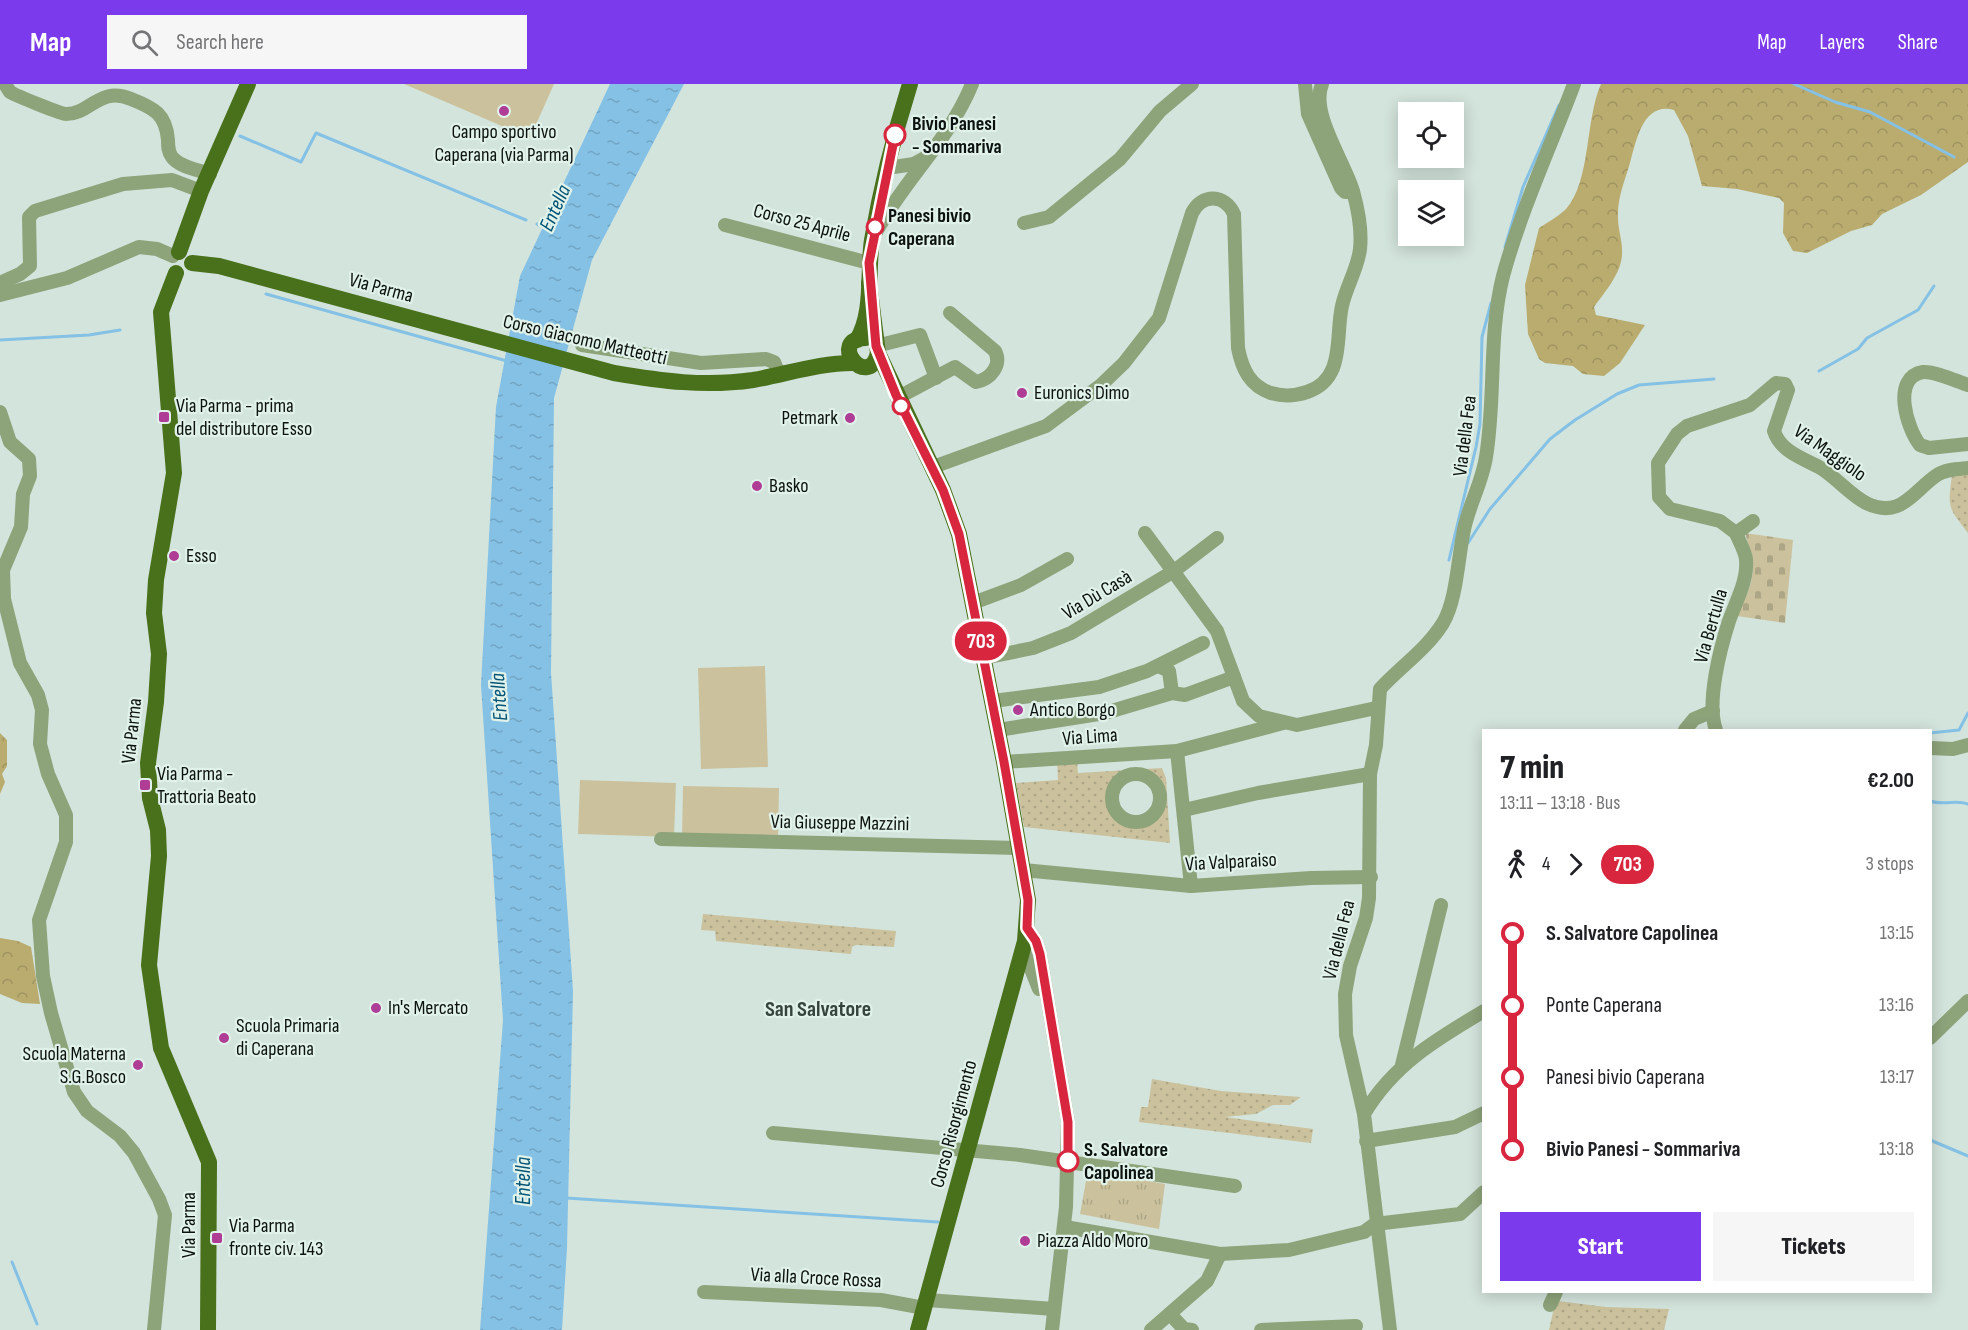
<!DOCTYPE html>
<meta charset="utf-8">
<style>
body{margin:0;font-family:"Sofia Sans Condensed",sans-serif;background:#f6f6f6;color:#202124;height:100vh;display:flex;flex-direction:column;font-size:22px;white-space:nowrap}
*{box-sizing:border-box;margin:0}
p{font-size:20px;color:#757577}
.icon{flex:none;width:33px;height:33px;fill:none;stroke:currentColor;stroke-width:2;stroke-linecap:round;stroke-linejoin:round}
.map{position:relative;flex:1;overflow:hidden}
.drawer{position:absolute;left:1482px;top:645px;width:450px;height:564px;display:flex;flex-direction:column;background:#fff;border-radius:0px;box-shadow:0 3px 15px #0003}
.drawer>*{flex:none}
.badge{padding:0 12px;border-radius:20px;font-size:21px;line-height:39px}
.tools{position:absolute;left:1398px;top:18px;display:grid;gap:12px}
.tools a{display:grid;place-items:center;width:66px;height:66px;border-radius:0px;background:#fff;box-shadow:0 3px 15px #0003;font-size:30px}
.map>.badge{position:absolute;translate:-50% -50%;box-shadow:0 0 0 3px #fff}
.legs{display:flex;align-items:center;gap:9px;height:66px;padding:0 18px;font-size:20px}
.legs p{margin-inline-start:auto}
.summary{display:flex;align-items:center;justify-content:space-between;height:102px;padding:0 18px}
h1{font-size:33px;font-weight:800;line-height:45px}
.cta{display:flex;gap:12px;margin-top:auto;padding:12px 18px}
.cta a{flex:1;height:69px;border-radius:0px;background:#7c3aed;color:#fff;font-size:24px;font-weight:800;line-height:69px;text-align:center}
.cta a+a{background:#f6f6f6;color:#202124}
ul{padding:0 18px;list-style:none}
li{display:flex;align-items:center;gap:21px;height:72px;font-size:22px}
li i{display:grid;place-items:center;width:9px;height:100%;margin:0 8px;background:currentColor}
li i::after{content:'';width:15px;height:15px;margin:-8px;border:4px solid;border-radius:50%;background:#fff}
li p{margin-inline-start:auto}
li:first-child i{background:linear-gradient(#0000 50%,currentColor 0)}
li:last-child i{background:linear-gradient(currentColor 50%,#0000 0)}
header{display:flex;align-items:center;gap:36px;box-sizing:border-box;height:84px;padding:0 30px;background:#7c3aed;color:#fff}
header strong{font-size:28px}
nav{display:flex;gap:33px;margin-inline-start:auto;font-size:21px}
.search{width:420px;height:54px;background:#f6f6f6;display:flex;align-items:center;gap:15px;box-sizing:border-box;padding:0 21px;border-radius:0px;color:#757577;font-size:22px}
.map>svg:first-child{display:block}
.grass{fill:url(#grass-dots);fill-rule:evenodd}
.forest{fill:url(#forest-crowns)}
.cemetery{fill:url(#cemetery-stones)}
.park{fill:url(#park-tufts)}
.pitch{fill:#cbc29d}
.water{fill:url(#water-ripples)}
.lines{fill:none;stroke-linecap:round;stroke-linejoin:round}
.stream{stroke:#84c1e5;stroke-width:3}
.minor{stroke:#8da37a;stroke-width:14}
.major{stroke:#49701b;stroke-width:16}
.line-1-casing{stroke:#fff;stroke-width:14}
.line-1{stroke:#d7263d;stroke-width:9}
.poi-dot{fill:#af3c95;stroke:#e0f2e9;stroke-width:2}
.stop-1-dot{fill:#fff;stroke:#d7263d;stroke-width:3}
.labels{text-anchor:middle;dominant-baseline:central;stroke-width:4.5;stroke-linejoin:round;paint-order:stroke}
.stop-label{font-size:20px;font-weight:bold;fill:#0c120f;stroke:#e0f2e9;text-anchor:start}
.poi-label{font-size:20px;fill:#0c120f;stroke:#e0f2e9;text-anchor:start}
.street-label{font-size:20px;fill:#0c120f;stroke:#e0f2e9}
.water-label{font-size:21px;font-style:italic;fill:#005375;stroke:#e0f2e9}
.quarter-label{font-size:22px;font-weight:bold;fill:#35443d;stroke:#e0f2e9}
</style>
<header>
<strong>Map</strong>
<div class="search"><svg class="icon" aria-label="search" viewBox="0 0 24 24"><circle cx="10" cy="10" r="6"/><path d="M15 15l6 6"/></svg>Search here</div>
<nav><a>Map</a><a>Layers</a><a>Share</a></nav>
</header>
<div class="map">
<svg width="1968" height="1246" viewBox="0 0 1968 1246">
<defs>
<pattern id="grass-dots" width="8" height="8" patternUnits="userSpaceOnUse" patternTransform="scale(1.5)"><rect width="8" height="8" fill="#cbc29d"/><path d="M2 2h.1M6 6h.1" fill="none" stroke="#ada686" stroke-width="1.8" stroke-linecap="round"/></pattern>
<pattern id="forest-crowns" width="20" height="18" patternUnits="userSpaceOnUse" patternTransform="scale(1.5)"><rect width="20" height="18" fill="#baac6f"/><path d="M2 6a3 3 0 1 1 6 0M12 15a3 3 0 1 1 6 0" fill="none" stroke="#9f935f"/></pattern>
<pattern id="cemetery-stones" width="16" height="16" patternUnits="userSpaceOnUse" patternTransform="scale(1.5)"><rect width="16" height="16" fill="#cbc29d"/><path d="M2 7V4a2 2 0 0 1 4 0v3zM10 15v-3a2 2 0 0 1 4 0v3z" fill="#ada686"/></pattern>
<pattern id="park-tufts" width="24" height="20" patternUnits="userSpaceOnUse" patternTransform="scale(1.5)"><rect width="24" height="20" fill="#cbc29d"/><path d="M3 7l-1-3M5 7V3M7 7l1-3M15 17l-1-3M17 17v-4M19 17l1-3" fill="none" stroke="#ada686"/></pattern>
<pattern id="water-ripples" width="26" height="14" patternUnits="userSpaceOnUse" patternTransform="scale(1.5)"><rect width="26" height="14" fill="#84c1e5"/><path d="M2 4q2-2 4 0t4 0M15 11q2-2 4 0t4 0" fill="none" stroke="#71a5c3"/></pattern>
</defs>
<rect width="100%" height="100%" fill="#d3e4dc"/>
<g class="grass">
<path d="M1968 388V449C1947 422 1948 424 1952 390Z"/>
<path d="M1077 676 1078 689 1162 684 1166 694 1170 759 1024 743 1016 699 1058 696 1057 677ZM1138 690 1153 697C1167 715 1157 736 1134 738L1119 731 1112 715C1113 700 1122 691 1138 690Z"/>
<polygon points="703,830 896,847 894,863 856,861 852,863 851,870 716,857 715,847 701,846"/>
<polygon points="1152,995 1221,1007 1301,1013 1290,1021 1273,1021 1256,1030 1225,1033 1313,1045 1311,1059 1139,1038 1141,1023 1148,1023"/>
<polygon points="1558,1217 1606,1223 1669,1225 1664,1246 1549,1246 1555,1219"/>
</g>
<g class="forest">
<path d="M1601 0H1968V78L1921 111 1882 130 1872 141 1851 147 1807 169 1793 167 1783 149 1784 119 1779 114 1737 105 1702 102 1688 52 1674 26C1644 18 1637 54 1631 75 1626 95 1617 112 1618 134 1618 146 1623 158 1622 171 1621 190 1604 209 1594 223L1596 231 1645 241 1620 279 1604 292 1583 290 1573 282 1545 279 1539 275 1528 250 1525 201 1539 144C1548 138 1559 132 1566 125 1591 97 1585 36 1601 0Z"/>
<polygon points="0,649 7,656 7,682 2,690 5,698 0,710"/>
<polygon points="0,854 18,857 31,863 40,920 22,919 0,910"/>
</g>
<path class="cemetery" d="M1745 449 1793 456 1785 539 1737 532C1755 495 1757 488 1745 449Z"/>
<polygon class="park" points="1088,1086 1165,1100 1159,1145 1080,1130"/>
<g class="pitch">
<polygon points="404,0 554,0 530,54"/>
<polygon points="765,582 768,683 701,685 698,584"/>
<polygon points="580,696 676,699 674,753 578,750"/>
<polygon points="683,702 779,704 778,754 682,752"/>
</g>
<polygon class="water" points="610,0 684,0 592,176 554,314 551,589 573,907 567,1164 562,1246 480,1246 503,936 481,601 496,323 520,192"/>
<g class="lines">
<g class="stream">
<polyline points="1794,0 1835,18 1870,28 1954,73"/>
<polyline points="240,52 301,78 316,49 526,136"/>
<polyline points="537,140 547,144"/>
<polyline points="1505,163 1523,103 1559,21"/>
<polyline points="266,210 507,277"/>
<polyline points="0,256 89,251 120,246"/>
<polyline points="1819,287 1858,265 1867,254 1918,226 1934,202"/>
<polyline points="1468,459 1490,425 1550,355 1575,336 1617,310 1639,301 1714,295"/>
<polyline points="1449,476 1476,363 1480,340 1482,253 1491,219"/>
<polyline points="1930,649 1959,646 1968,629"/>
<path d="M1930 717C1944 722 1956 715 1968 720"/>
<polyline points="1930,1056 1968,1072"/>
<polyline points="566,1114 938,1138"/>
<polyline points="12,1178 37,1240"/>
</g>
<g class="minor">
<path d="M5 0 10 8C17 12 61 30 66 30 91 30 99 2 131 15 154 24 166 30 168 56 168 62 168 68 172 73 179 83 199 86 210 90"/>
<polyline points="1305,0 1308,30 1341,104 1345,108 1353,108"/>
<polyline points="887,84 914,80 925,74"/>
<polyline points="1024,139 1049,133 1120,75 1160,27 1192,0"/>
<polyline points="725,141 869,179"/>
<path d="M876 148C904 96 950 55 972 0"/>
<polyline points="0,199 20,190 30,182 29,133 35,127 123,100 172,96 201,107"/>
<polyline points="0,211 67,194 139,163 157,165 173,172"/>
<polyline points="582,261 701,279 766,275 774,278 779,290"/>
<polyline points="876,262 920,251 936,294"/>
<path d="M1968 301C1956 297 1935 287 1923 288 1891 293 1907 345 1920 361L1929 364 1968 360"/>
<path d="M897 314 955 283 976 298C991 295 1002 281 995 267L950 229"/>
<polyline points="0,328 10,358 29,375 30,392 23,410 21,443 3,486 4,515 20,579 38,611 42,626 40,660 48,690 66,731 66,758 39,836 43,892 51,929 74,1008 87,1027 120,1052 134,1069 159,1115 165,1131 154,1246"/>
<path d="M933 383 1046 342 1101 301 1124 279 1159 234 1192 129C1202 109 1225 110 1234 130L1238 264C1242 285 1250 302 1271 309 1284 313 1295 312 1307 308 1346 295 1335 252 1342 222 1346 203 1358 184 1360 165 1362 147 1358 125 1353 107 1344 77 1310 29 1322 0"/>
<polyline points="1145,449 1217,547 1243,617 1259,632 1297,641 1376,624"/>
<path d="M1736 449 1720 437 1670 425 1659 413 1658 379 1677 350 1687 342 1750 321 1776 299 1785 300 1788 306 1774 347C1780 367 1802 374 1819 383 1836 393 1849 410 1866 419 1901 436 1913 407 1937 391 1946 385 1958 385 1968 384"/>
<polyline points="1736,449 1753,437"/>
<polyline points="973,519 1021,501 1067,475"/>
<polyline points="984,574 1033,564 1071,549 1174,487 1217,454"/>
<polyline points="1158,582 1169,587 1172,609"/>
<polyline points="993,617 1099,603 1147,587 1203,559"/>
<polyline points="998,646 1105,629 1172,609 1185,611 1234,593"/>
<polyline points="1685,646 1694,635 1713,627"/>
<path d="M1716 646C1706 619 1720 565 1729 537 1736 517 1748 497 1746 475 1745 467 1739 457 1736 449"/>
<polyline points="1930,664 1953,665 1968,661"/>
<polyline points="1177,667 1191,802"/>
<polyline points="1004,678 1177,667 1283,639"/>
<circle cx="1136" cy="714" r="24"/>
<polyline points="1184,726 1258,709 1370,690"/>
<polyline points="661,755 1019,764"/>
<polyline points="1023,786 1191,802 1311,794 1371,793"/>
<polyline points="1027,844 1036,857 1040,870 1068,1038 1066,1123 1052,1246"/>
<polyline points="1023,865 1039,905"/>
<polyline points="1930,954 1968,917"/>
<polyline points="1402,981 1441,821"/>
<path d="M1364 1030 1346 951 1345 910 1350 882 1366 834 1369 814 1370 690 1376 661 1380 605C1400 583 1427 565 1443 539 1456 518 1458 476 1463 451 1467 424 1482 400 1486 373 1496 312 1488 252 1503 192 1521 126 1550 64 1574 0"/>
<polyline points="773,1049 1020,1071 1235,1102"/>
<polyline points="1366,1057 1455,1043 1484,1029"/>
<polyline points="1065,1143 1220,1170 1289,1166 1364,1148 1375,1140 1460,1130 1484,1108"/>
<polyline points="704,1208 881,1216 924,1224"/>
<polyline points="927,1216 1054,1225"/>
<polyline points="1550,1221 1556,1208"/>
<polyline points="1170,1230 1184,1245 1192,1246"/>
<polyline points="1151,1246 1207,1197 1220,1170"/>
<polyline points="1261,1246 1356,1242"/>
<path d="M1390 1246 1364 1030C1393 981 1435 956 1484 927"/>
</g>
<g class="major">
<polyline points="179,168 201,107 248,0"/>
<path d="M192 179 219 182 614 289C661 297 705 303 753 296 787 290 819 279 853 279"/>
<polyline points="176,189 161,228 174,389 156,496 154,529 159,570 156,618 148,679 150,714 158,746 159,772 149,881 161,964 209,1078 208,1246"/>
<polyline points="869,199 878,269 943,406 959,450 1004,678 1028,816 1025,857 918,1246"/>
<path d="M866 254C826 255 868 308 878 269"/>
<path d="M857 256C874 228 867 188 872 156 881 103 894 51 910 0"/>
</g>
</g>
<g class="lines">
<g class="line-1-casing">
<polyline id="line-1" points="895,51 869,179 876,262 896,311 943,406 959,450 1004,678 1028,816 1027,844 1036,857 1040,870 1068,1038 1068,1077"/>
</g>
<use href="#line-1" class="line-1"/>
</g>
<g class="poi-dot">
<circle cx="504" cy="27" r="6"/>
<circle cx="1022" cy="309" r="6"/>
<rect x="158" y="327" width="12" height="12" rx="3"/>
<circle cx="850" cy="334" r="6"/>
<circle cx="757" cy="402" r="6"/>
<circle cx="174" cy="472" r="6"/>
<circle cx="1018" cy="626" r="6"/>
<rect x="139" y="695" width="12" height="12" rx="3"/>
<circle cx="376" cy="924" r="6"/>
<circle cx="224" cy="954" r="6"/>
<circle cx="138" cy="981" r="6"/>
<rect x="211" y="1148" width="12" height="12" rx="3"/>
<circle cx="1025" cy="1157" r="6"/>
</g>
<g class="stop-1-dot">
<circle cx="895" cy="51" r="10"/>
<circle cx="875" cy="143" r="8"/>
<circle cx="901" cy="322" r="8"/>
<circle cx="1068" cy="1077" r="10"/>
</g>
<g class="labels">
<g class="stop-label">
<text x="912" y="40">Bivio Panesi<tspan x="912" dy="23">- Sommariva</tspan></text>
<text x="888" y="132">Panesi bivio<tspan x="888" dy="23">Caperana</tspan></text>
<text x="1084" y="1066">S. Salvatore<tspan x="1084" dy="23">Capolinea</tspan></text>
</g>
<g class="poi-label">
<text x="504" y="48" text-anchor="middle">Campo sportivo<tspan x="504" dy="23">Caperana (via Parma)</tspan></text>
<text x="1034" y="309">Euronics Dimo</text>
<text x="176" y="322">Via Parma - prima<tspan x="176" dy="23">del distributore Esso</tspan></text>
<text x="838" y="334" text-anchor="end">Petmark</text>
<text x="769" y="402">Basko</text>
<text x="186" y="472">Esso</text>
<text x="1030" y="626">Antico Borgo</text>
<text x="157" y="690">Via Parma -<tspan x="157" dy="23">Trattoria Beato</tspan></text>
<text x="388" y="924">In's Mercato</text>
<text x="236" y="942">Scuola Primaria<tspan x="236" dy="23">di Caperana</tspan></text>
<text x="126" y="970" text-anchor="end">Scuola Materna<tspan x="126" dy="23">S.G.Bosco</tspan></text>
<text x="229" y="1142">Via Parma<tspan x="229" dy="23">fronte civ. 143</tspan></text>
<text x="1037" y="1157">Piazza Aldo Moro</text>
</g>
<g class="street-label">
<text transform="translate(802 139) rotate(15)">Corso 25 Aprile</text>
<text transform="translate(381 204) rotate(15)">Via Parma</text>
<text transform="translate(585 256) rotate(13)">Corso Giacomo Matteotti</text>
<text transform="translate(1465 352) rotate(-83)">Via della Fea</text>
<text transform="translate(1830 369) rotate(35)">Via Maggiolo</text>
<text transform="translate(1097 511) rotate(-31)">Via Dù Casà</text>
<text transform="translate(1711 542) rotate(-74)">Via Bertulla</text>
<text transform="translate(132 647) rotate(-84)">Via Parma</text>
<text transform="translate(1090 653) rotate(-4)">Via Lima</text>
<text transform="translate(840 739) rotate(1)">Via Giuseppe Mazzini</text>
<text transform="translate(1231 778) rotate(-3)">Via Valparaiso</text>
<text transform="translate(1339 856) rotate(-76)">Via della Fea</text>
<text transform="translate(954 1040) rotate(-75)">Corso Risorgimento</text>
<text transform="translate(189 1141) rotate(-90)">Via Parma</text>
<text transform="translate(816 1194) rotate(3)">Via alla Croce Rossa</text>
</g>
<g class="water-label">
<text transform="translate(555 124) rotate(-66)">Entella</text>
<text transform="translate(499 613) rotate(-94)">Entella</text>
<text transform="translate(523 1097) rotate(-90)">Entella</text>
</g>
<g class="quarter-label">
<text x="818" y="925">San Salvatore</text>
</g>
</g>
</svg>
<div class="tools">
<a><svg class="icon" aria-label="locate" viewBox="0 0 24 24"><circle cx="12" cy="12" r="6"/><path d="M12 2v4M12 18v4M2 12h4M18 12h4"/></svg></a>
<a><svg class="icon" aria-label="layers" viewBox="0 0 24 24"><path d="M12 4l9 5-9 5-9-5zM3 14l9 5 9-5"/></svg></a>
</div>
<b class="badge" style="left:981px;top:557px;background:#d7263d;color:#fff">703</b>
<section class="drawer">
<div class="summary"><div><h1>7 min</h1><p>13:11 – 13:18 · Bus</p></div><b>€2.00</b></div>
<div class="legs"><svg class="icon" aria-label="walk" viewBox="0 0 24 24"><circle cx="13" cy="4" r="2"/><path d="M13 8l-2 6 4 7M11 14l-3 7M7 12l3-4h3l4 4"/></svg>4<svg class="icon" aria-label="forward" viewBox="0 0 24 24"><path d="M9 5l7 7-7 7"/></svg><b class="badge" style="background:#d7263d;color:#fff">703</b><p>3 stops</p></div>
<ul>
<li><i style="color:#d7263d"></i><b>S. Salvatore Capolinea</b><p>13:15</p></li>
<li><i style="color:#d7263d"></i><span>Ponte Caperana</span><p>13:16</p></li>
<li><i style="color:#d7263d"></i><span>Panesi bivio Caperana</span><p>13:17</p></li>
<li><i style="color:#d7263d"></i><b>Bivio Panesi - Sommariva</b><p>13:18</p></li>
</ul>
<div class="cta"><a>Start</a><a>Tickets</a></div>
</section>
</div>
